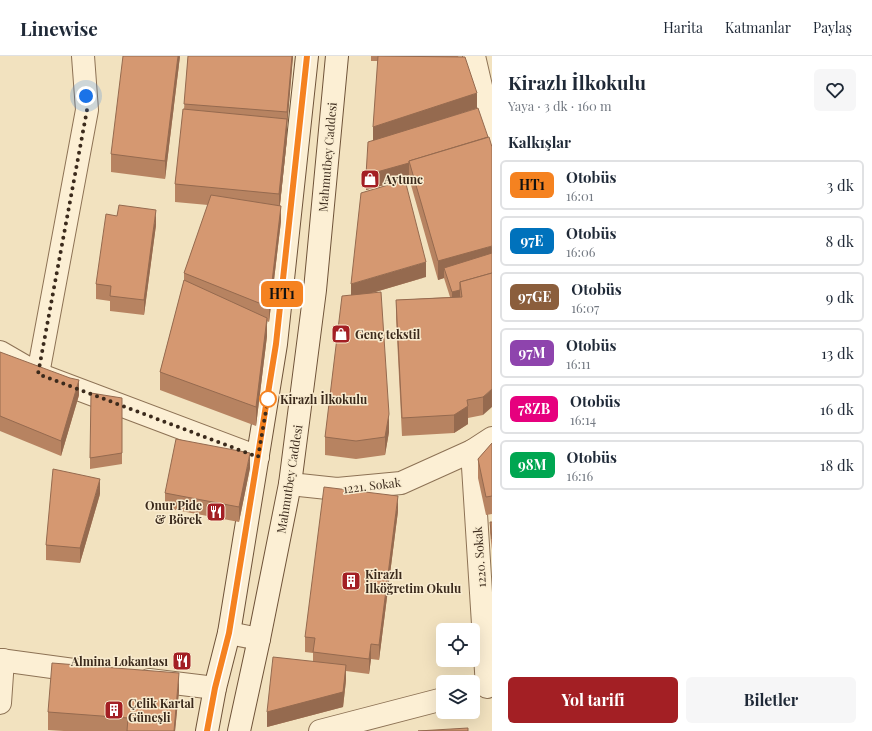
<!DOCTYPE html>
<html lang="tr">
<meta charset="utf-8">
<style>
body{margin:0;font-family:"Playfair Display",serif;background:#f6f6f7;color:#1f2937;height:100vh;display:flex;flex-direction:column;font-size:15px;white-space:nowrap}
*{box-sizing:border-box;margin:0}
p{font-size:13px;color:#747a83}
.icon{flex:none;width:22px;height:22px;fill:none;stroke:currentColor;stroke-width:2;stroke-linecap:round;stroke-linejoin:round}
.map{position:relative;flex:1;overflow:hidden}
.side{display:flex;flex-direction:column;background:#fff;width:380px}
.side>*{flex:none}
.badge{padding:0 8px;border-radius:6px;font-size:14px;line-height:26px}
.buttons{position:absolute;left:436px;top:567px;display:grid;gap:8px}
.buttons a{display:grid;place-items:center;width:44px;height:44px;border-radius:6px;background:#fff;box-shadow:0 4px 16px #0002;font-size:20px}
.you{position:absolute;width:20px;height:20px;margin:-10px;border:3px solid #fff;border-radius:50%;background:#1a73e8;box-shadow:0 0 0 6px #1a73e833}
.map>.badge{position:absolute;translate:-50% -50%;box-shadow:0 0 0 2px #fff}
h2{padding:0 16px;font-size:15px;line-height:36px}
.round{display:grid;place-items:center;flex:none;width:42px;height:42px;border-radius:6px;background:#f6f6f7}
.head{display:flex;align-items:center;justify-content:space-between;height:68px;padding:0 16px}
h1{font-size:19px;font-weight:700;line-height:30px}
.button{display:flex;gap:8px;margin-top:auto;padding:8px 16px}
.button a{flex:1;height:46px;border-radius:6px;background:#a31f24;color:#fff;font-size:16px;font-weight:700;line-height:46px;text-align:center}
.button a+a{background:#f6f6f7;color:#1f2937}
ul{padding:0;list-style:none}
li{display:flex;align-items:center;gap:12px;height:50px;margin:0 8px 6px;padding:0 8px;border:2px solid #e0e1e3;border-radius:6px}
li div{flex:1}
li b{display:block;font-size:15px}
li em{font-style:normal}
li .badge{min-width:44px;font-weight:700;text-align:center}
header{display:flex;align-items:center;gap:24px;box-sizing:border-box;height:56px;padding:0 20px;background:#fff;border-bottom:1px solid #e0e1e3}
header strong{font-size:19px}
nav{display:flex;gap:22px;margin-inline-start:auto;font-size:14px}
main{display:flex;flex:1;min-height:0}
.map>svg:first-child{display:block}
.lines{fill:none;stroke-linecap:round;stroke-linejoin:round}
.street-casing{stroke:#8d7255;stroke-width:24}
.secondary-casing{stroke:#6f5339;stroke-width:24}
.street{stroke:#fcefd4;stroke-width:22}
.secondary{stroke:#fcefd4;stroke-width:22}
.wall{fill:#b78361}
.shaded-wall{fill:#956a4f}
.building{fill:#d59871;stroke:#956a4f}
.line-casing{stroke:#fff;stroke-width:9}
.line{stroke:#f58220;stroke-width:6}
.walk{stroke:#3b2a1c;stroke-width:4;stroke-dasharray:0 7.2}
.stop-dot{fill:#fff;stroke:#f58220;stroke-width:2}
.labels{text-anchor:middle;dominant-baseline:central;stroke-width:3;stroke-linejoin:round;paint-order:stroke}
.street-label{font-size:12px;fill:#3b2a1c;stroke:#f9ecd0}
.poi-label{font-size:12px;font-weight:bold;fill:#3b2a1c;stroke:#f9ecd0;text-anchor:start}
.stop-label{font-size:12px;font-weight:bold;fill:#3b2a1c;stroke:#f9ecd0;text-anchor:start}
</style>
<header>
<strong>Linewise</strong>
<nav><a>Harita</a><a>Katmanlar</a><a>Paylaş</a></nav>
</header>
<main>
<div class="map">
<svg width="492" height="675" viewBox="0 0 492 675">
<rect width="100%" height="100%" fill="#f2e2bf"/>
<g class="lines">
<g class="street-casing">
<g id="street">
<polyline points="474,0 492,78"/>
<polyline points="0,296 38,318 258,401"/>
<polyline points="38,318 87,54 83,0"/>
<polyline points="472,395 487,631"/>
<polyline points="290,428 337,433 401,427 472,395 492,382"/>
<polyline points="229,577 259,583"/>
<polyline points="0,604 81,615"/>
<polyline points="149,624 215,632"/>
<polyline points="0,647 3,604"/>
<polyline points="320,675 443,643"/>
</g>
</g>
<g class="secondary-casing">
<g id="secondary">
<polyline points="207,675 215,632 229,577 276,288 307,0"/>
<polyline points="239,675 259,583 290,428 315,234 337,0"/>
</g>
</g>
<use href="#street" class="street"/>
<use href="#secondary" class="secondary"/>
</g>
<g class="wall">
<polygon points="180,0 165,123 111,116 111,98"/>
<polygon points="188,0 293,0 287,71 287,82 280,149 281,165 269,266 267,265 267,280 256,370 160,334 160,316 184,225 184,217 208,149 175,146 175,128 184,53"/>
<polygon points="371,0 458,0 477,52 439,64 488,81 483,359 468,362 468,368 454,377 402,380 396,262 396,244 450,241 444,222 438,224 409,122 366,134 373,85 378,5 371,5"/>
<polygon points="156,169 144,259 110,255 110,245 96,243 96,228"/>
<polygon points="426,221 372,237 389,376 385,399 356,403 325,399 325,381 351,239"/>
<polygon points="0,296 79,339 61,400 0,375"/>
<polygon points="122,342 122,408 90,413 90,402"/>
<polygon points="492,387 492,458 486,459 478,422 478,403"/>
<polygon points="250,412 239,466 165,452 165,437"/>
<polygon points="100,438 80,507 46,504 46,489"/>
<polygon points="398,455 379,604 371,603 369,618 346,615 346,624 343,651 267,671 313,605 313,597 305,596 305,581"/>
<polygon points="490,466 492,466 492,494 490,477"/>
<polygon points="179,635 175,675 64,675 48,674 48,656"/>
</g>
<g class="shaded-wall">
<polygon points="178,0 180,0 165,123 165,105"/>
<polygon points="292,0 293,0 287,71 287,56"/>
<polygon points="477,37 477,52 373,86 373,71"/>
<polygon points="287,63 287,82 279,156 279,138"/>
<polygon points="409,107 409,122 366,134 366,119"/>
<polygon points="281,150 281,165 269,266 269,251"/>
<polygon points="156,154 156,169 144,259 144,244"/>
<polygon points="492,190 492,208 444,212 444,222 438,224 438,205"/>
<polygon points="426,206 426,221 351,243 351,228"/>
<polygon points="460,234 460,244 452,247 452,236"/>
<polygon points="267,262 267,280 256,370 256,351"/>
<polygon points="79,324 79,339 61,400 61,385"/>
<polygon points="492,333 492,351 483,359 483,341"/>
<polygon points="468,350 468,368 454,377 454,359"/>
<polygon points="389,358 389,376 385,399 385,381"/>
<polygon points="250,397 250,412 239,466 239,451"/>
<polygon points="100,423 100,438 80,507 80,492"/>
<polygon points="398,440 398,455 379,604 379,589"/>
<polygon points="371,588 371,603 369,618 369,603"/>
<polygon points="346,609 346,624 343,651 267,671 267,656"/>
<polygon points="179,617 179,635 175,675 174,675"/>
</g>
<g class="building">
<polygon points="123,0 178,0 165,105 111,98"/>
<polygon points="188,0 292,0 287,56 184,48"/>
<polygon points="378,0 465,1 477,37 373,71"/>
<polygon points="478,52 488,81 409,105 409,107 366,119 368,86"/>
<polygon points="183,53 287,63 279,138 175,128"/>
<polygon points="489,81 492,91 492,190 438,205 409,105"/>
<polygon points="405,124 426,206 351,228 361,137"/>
<polygon points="211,139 281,150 269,251 184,217"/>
<polygon points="119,149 156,154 144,244 110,240 111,230 96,228 106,158 117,160"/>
<polygon points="492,197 492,217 460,226 460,234 452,236 444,212"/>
<polygon points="492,217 492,333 483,341 467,344 468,350 454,359 402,362 396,244 462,241 460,226"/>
<polygon points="184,224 267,262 256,351 160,316"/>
<polygon points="381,236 389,358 385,381 356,385 325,381 342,240"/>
<polygon points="0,296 70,322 79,324 61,385 0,360"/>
<polygon points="91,337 122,342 122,397 90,402"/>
<polygon points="176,383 250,397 239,451 165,437"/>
<polygon points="492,387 492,440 486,441 478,403"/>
<polygon points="53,413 100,423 80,492 46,489"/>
<polygon points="324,431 398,440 379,589 371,588 369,603 313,596 315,582 305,581"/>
<polygon points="490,466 492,466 492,483"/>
<polygon points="273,601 346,609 343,636 267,656"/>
<polygon points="52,607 179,617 174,675 127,675 128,662 48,656"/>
<polygon points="468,672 468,675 418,675"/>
</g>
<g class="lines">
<g class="line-casing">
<polyline id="line" points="207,675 215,632 229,577 276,288 307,0"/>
</g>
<use href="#line" class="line"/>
<polyline class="walk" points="86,40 87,54 38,318 258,401 268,343"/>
</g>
<defs>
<g id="shop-square" transform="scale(1)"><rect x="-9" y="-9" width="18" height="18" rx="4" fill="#a31f24" stroke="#f9ecd0"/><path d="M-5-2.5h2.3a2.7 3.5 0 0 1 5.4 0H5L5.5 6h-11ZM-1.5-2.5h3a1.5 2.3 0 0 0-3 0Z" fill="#fff"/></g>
<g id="restaurant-square" transform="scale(1)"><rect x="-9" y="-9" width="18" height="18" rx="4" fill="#a31f24" stroke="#f9ecd0"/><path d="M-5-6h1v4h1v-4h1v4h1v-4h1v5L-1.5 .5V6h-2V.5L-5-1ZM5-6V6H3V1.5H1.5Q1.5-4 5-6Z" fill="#fff"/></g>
<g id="building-square" transform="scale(1)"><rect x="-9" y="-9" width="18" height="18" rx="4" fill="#a31f24" stroke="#f9ecd0"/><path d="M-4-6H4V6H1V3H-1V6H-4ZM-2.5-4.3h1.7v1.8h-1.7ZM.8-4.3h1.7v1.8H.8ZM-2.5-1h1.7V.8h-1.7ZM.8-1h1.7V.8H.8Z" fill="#fff"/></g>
</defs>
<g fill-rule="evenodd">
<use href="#shop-square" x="370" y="123"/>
<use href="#shop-square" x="341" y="278"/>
<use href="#restaurant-square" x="216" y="456"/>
<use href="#building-square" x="351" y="525"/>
<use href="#restaurant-square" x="182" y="605"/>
<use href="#building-square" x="114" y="654"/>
</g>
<circle class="stop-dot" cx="268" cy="343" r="8"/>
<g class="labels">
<g class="street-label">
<text transform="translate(327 101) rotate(-85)">Mahmutbey Caddesi</text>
<text transform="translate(289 423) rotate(-81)">Mahmutbey Caddesi</text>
<text transform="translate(372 429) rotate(-7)">1221. Sokak</text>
<text transform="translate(479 501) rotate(-94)">1220. Sokak</text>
</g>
<g class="poi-label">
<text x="384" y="123">Aytunc</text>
<text x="355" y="278">Genç tekstil</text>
<text x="202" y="449" text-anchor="end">Onur Pide<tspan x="202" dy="14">&amp; Börek</tspan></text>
<text x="365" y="518">Kirazlı<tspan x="365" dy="14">İlköğretim Okulu</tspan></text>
<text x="168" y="605" text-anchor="end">Almina Lokantası</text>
<text x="128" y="647">Çelik Kartal<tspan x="128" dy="14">Güneşli</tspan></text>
</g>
<g class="stop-label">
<text x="280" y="343">Kirazlı İlkokulu</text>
</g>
</g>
</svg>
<div class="buttons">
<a><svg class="icon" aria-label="locate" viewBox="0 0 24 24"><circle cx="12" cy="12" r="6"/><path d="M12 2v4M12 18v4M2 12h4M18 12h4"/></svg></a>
<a><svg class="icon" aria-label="layers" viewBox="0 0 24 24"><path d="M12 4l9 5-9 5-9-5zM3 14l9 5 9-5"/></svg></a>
</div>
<div class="you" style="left:86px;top:40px"></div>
<b class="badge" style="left:282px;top:238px;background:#f58220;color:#111">HT1</b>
</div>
<section class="side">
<div class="head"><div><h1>Kirazlı İlkokulu</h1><p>Yaya · 3 dk · 160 m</p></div><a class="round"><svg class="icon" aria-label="heart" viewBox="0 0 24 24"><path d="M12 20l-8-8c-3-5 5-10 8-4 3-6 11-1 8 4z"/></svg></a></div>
<h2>Kalkışlar</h2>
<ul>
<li><span class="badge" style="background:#f58220;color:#111">HT1</span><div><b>Otobüs</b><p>16:01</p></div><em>3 dk</em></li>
<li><span class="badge" style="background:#0072bc;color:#fff">97E</span><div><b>Otobüs</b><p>16:06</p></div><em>8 dk</em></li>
<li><span class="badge" style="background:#8b5e3c;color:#fff">97GE</span><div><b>Otobüs</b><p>16:07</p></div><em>9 dk</em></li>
<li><span class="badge" style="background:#8e44ad;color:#fff">97M</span><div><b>Otobüs</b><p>16:11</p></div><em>13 dk</em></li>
<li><span class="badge" style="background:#e6007e;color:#fff">78ZB</span><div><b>Otobüs</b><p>16:14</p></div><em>16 dk</em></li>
<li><span class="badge" style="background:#00a651;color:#fff">98M</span><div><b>Otobüs</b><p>16:16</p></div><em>18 dk</em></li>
</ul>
<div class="button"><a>Yol tarifi</a><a>Biletler</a></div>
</section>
</main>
